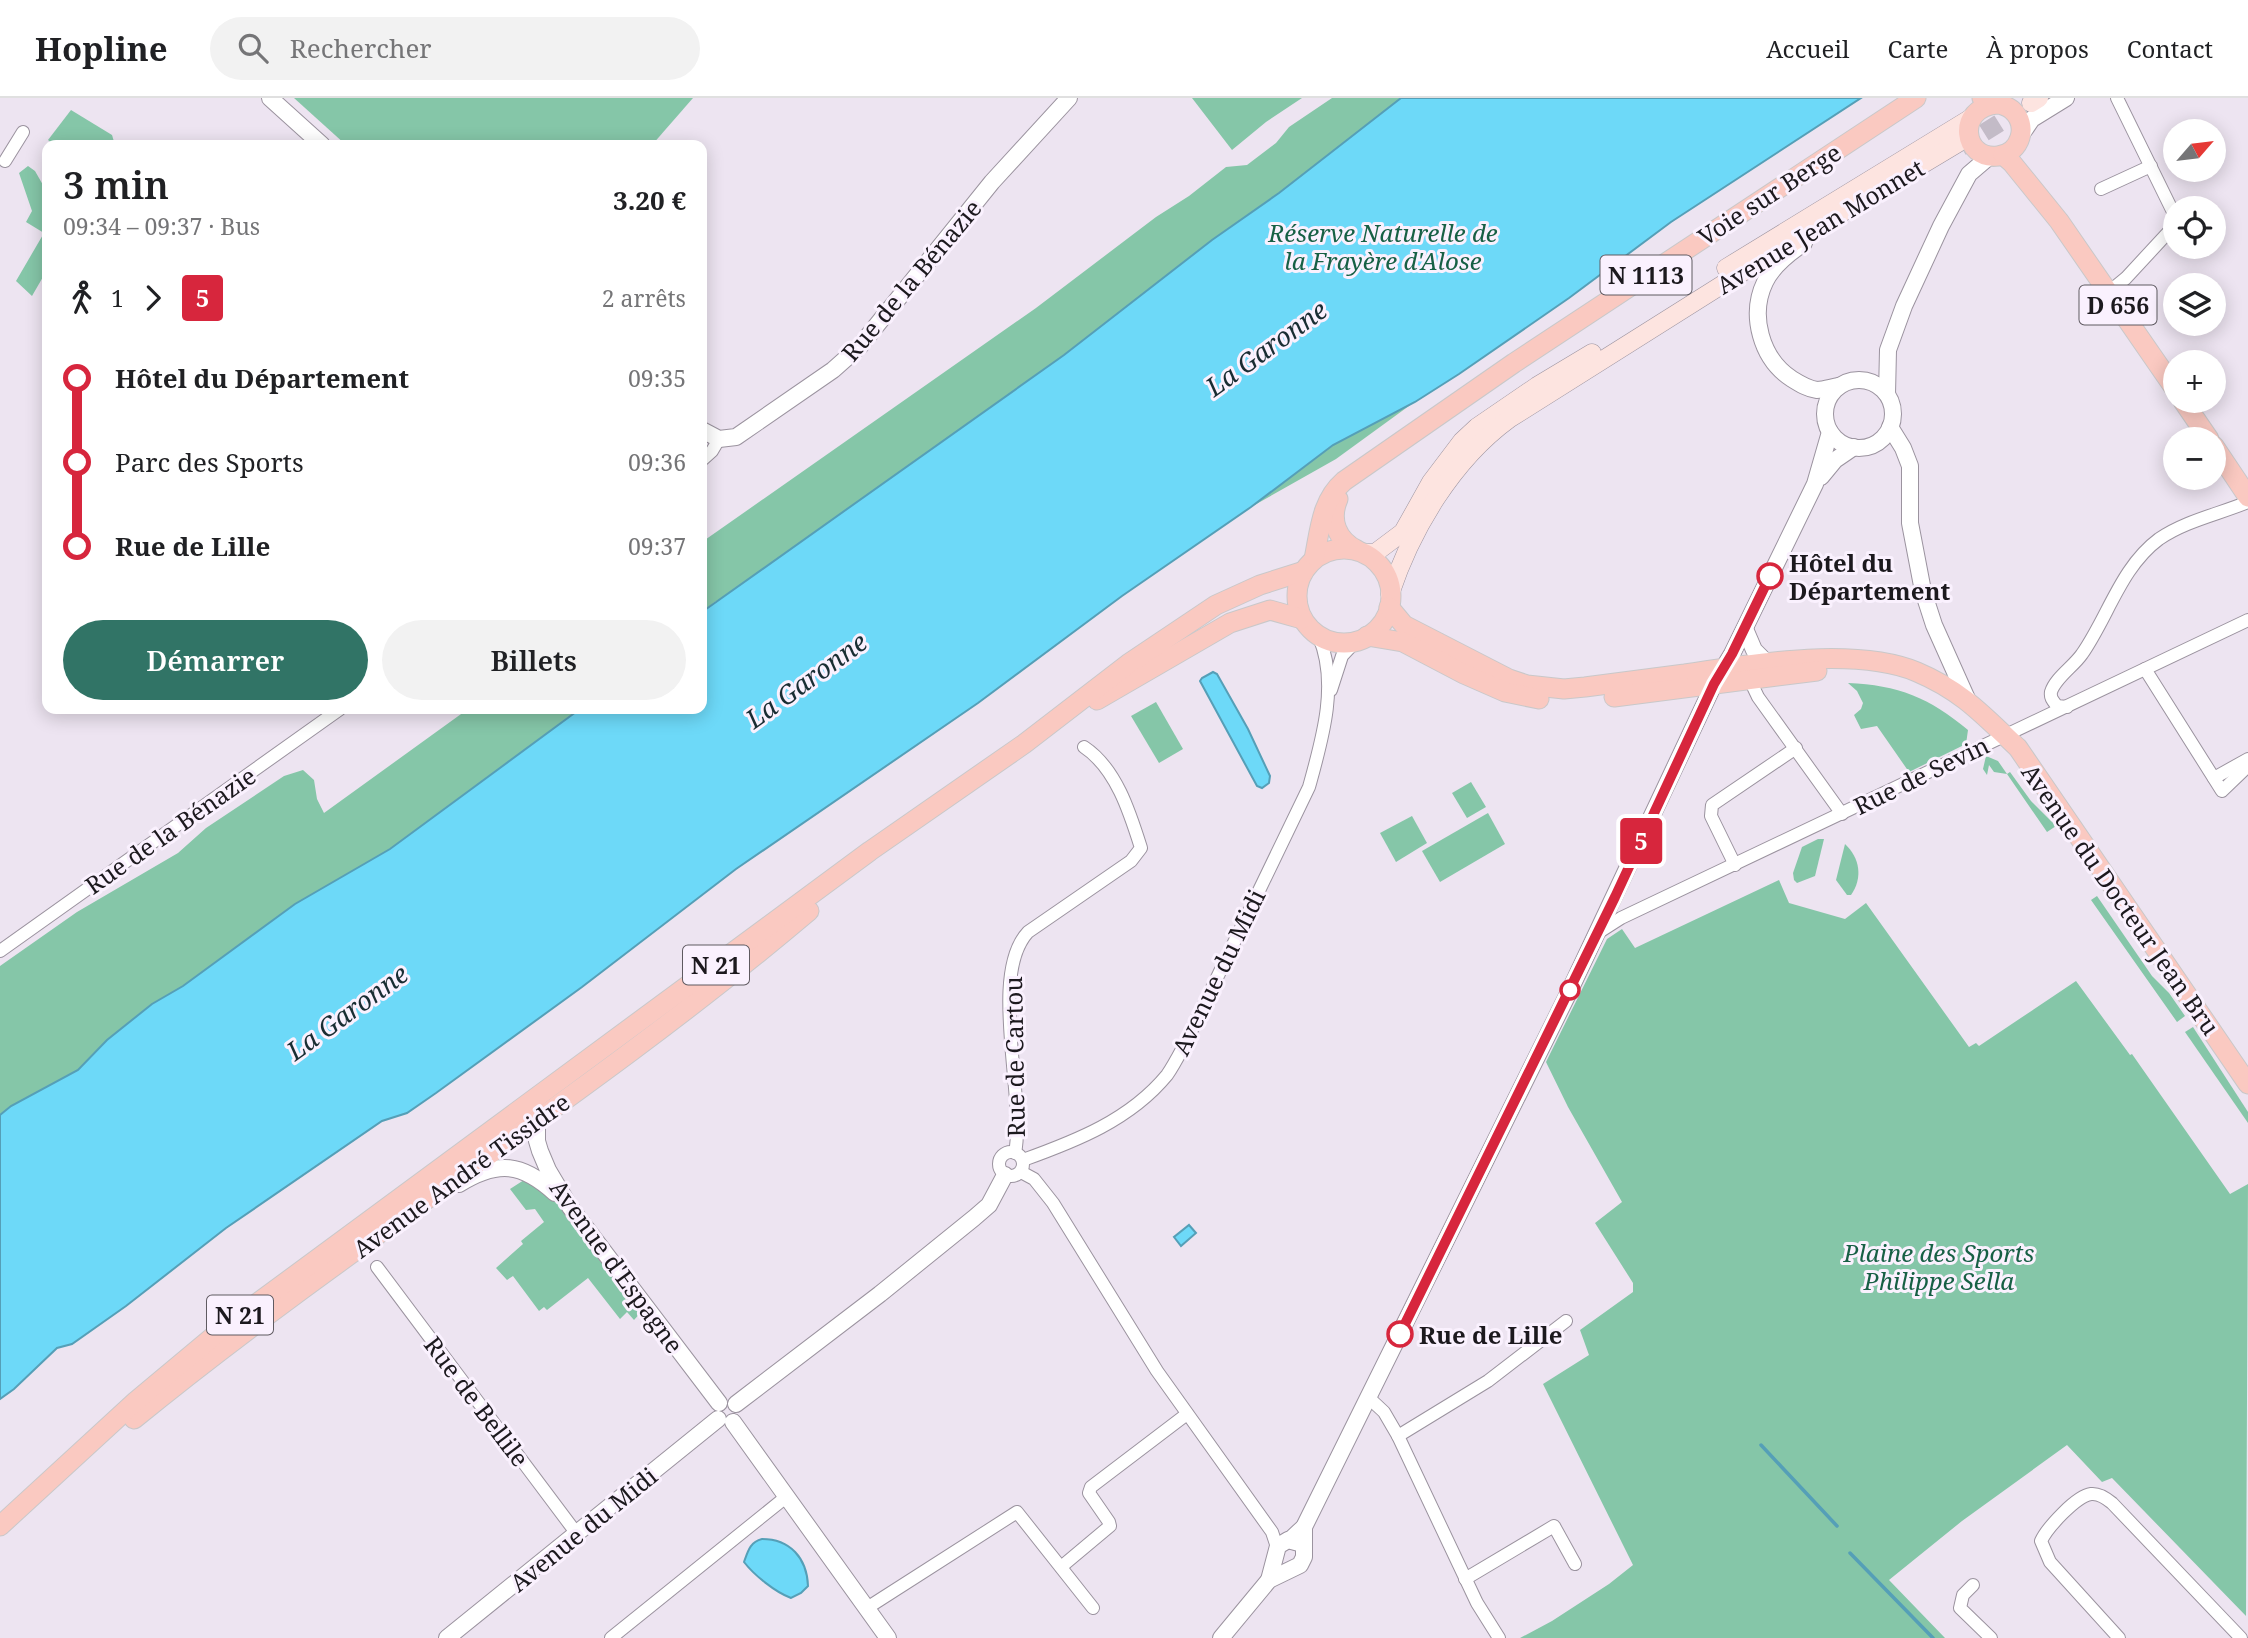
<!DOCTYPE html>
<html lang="fr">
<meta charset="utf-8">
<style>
body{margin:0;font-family:"Noto Serif",serif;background:#f2f2f2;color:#202124;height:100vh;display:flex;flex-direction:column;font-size:26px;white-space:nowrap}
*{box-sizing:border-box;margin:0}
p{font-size:23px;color:#757577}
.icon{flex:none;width:38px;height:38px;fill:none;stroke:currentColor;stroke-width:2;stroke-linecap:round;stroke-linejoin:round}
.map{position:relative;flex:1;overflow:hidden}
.drawer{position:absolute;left:42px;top:42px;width:665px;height:574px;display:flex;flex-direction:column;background:#fff;border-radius:14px;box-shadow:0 4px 18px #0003}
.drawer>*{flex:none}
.badge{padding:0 14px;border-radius:5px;font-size:24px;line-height:46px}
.needle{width:46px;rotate:62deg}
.buttons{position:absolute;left:2163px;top:21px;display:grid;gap:14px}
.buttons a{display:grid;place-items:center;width:63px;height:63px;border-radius:50%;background:#fff;box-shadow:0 4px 18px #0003;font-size:35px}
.map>.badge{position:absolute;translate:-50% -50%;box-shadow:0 0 0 4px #fff}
.legs{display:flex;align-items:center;gap:10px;height:77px;padding:0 21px;font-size:23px}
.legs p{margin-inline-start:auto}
.summary{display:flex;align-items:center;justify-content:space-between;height:119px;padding:0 21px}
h1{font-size:38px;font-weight:600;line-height:52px}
.cta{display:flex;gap:14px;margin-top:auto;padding:14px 21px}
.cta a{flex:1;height:80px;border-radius:42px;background:#317466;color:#fff;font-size:28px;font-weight:600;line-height:80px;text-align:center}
.cta a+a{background:#f2f2f2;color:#202124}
ul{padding:0 21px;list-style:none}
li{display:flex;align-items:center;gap:24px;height:84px;font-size:26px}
li i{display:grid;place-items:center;width:10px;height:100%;margin:0 9px;background:currentColor}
li i::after{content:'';width:18px;height:18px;margin:-9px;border:5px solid;border-radius:50%;background:#fff}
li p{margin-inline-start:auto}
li:first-child i{background:linear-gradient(#0000 50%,currentColor 0)}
li:last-child i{background:linear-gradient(currentColor 50%,#0000 0)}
header{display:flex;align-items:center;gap:42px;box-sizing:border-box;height:98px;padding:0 35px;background:#fff;border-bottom:2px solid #e0e0e0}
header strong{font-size:33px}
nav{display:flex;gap:38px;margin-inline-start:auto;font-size:24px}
.search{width:490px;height:63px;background:#f2f2f2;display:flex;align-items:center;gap:18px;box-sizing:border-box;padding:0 24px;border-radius:38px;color:#757577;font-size:26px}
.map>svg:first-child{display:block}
.green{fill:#85c6a8}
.water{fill:#6dd9f8;stroke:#559fb7;stroke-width:2}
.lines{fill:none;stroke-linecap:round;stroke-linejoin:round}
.stream{stroke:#559fb7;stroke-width:3.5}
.secondary-tunnel{stroke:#c3bbc7;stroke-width:18;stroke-dasharray:18 9;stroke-linecap:butt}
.minor-casing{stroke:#9b939f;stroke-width:14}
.tertiary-casing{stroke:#9b939f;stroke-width:18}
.secondary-casing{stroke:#9b939f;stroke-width:19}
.primary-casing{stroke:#c9c8c9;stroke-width:21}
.minor{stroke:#fff;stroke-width:12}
.tertiary{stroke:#fff;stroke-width:16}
.secondary{stroke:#fde4e0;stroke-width:18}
.primary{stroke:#fac9c1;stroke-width:19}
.line-1-casing{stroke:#fff;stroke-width:16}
.line-1{stroke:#d7263d;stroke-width:10}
.stop-1-dot{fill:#fff;stroke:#d7263d;stroke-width:3.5}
.labels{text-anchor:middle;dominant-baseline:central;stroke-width:6;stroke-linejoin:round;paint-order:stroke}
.shield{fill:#faf1fe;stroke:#5f5a61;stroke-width:2}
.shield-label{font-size:23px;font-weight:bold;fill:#1c191e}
.street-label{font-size:24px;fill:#1c191e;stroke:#faf1fe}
.park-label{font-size:24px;font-style:italic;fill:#176045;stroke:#faf1fe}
.stop-label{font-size:24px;font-weight:bold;fill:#1c191e;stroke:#faf1fe;text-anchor:start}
.water-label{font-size:26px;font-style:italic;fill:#192d33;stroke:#faf1fe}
</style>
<header>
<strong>Hopline</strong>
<div class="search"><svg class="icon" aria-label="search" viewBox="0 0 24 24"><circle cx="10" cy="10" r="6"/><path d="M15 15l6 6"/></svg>Rechercher</div>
<nav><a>Accueil</a><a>Carte</a><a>À propos</a><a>Contact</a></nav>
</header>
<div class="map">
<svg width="2248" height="1540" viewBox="0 0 2248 1540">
<rect width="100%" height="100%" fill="#ede4f1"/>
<g class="green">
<polygon points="294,0 693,0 652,47 346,47"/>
<polygon points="1192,0 1302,0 1266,24 1232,52"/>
<polygon points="1332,0 1858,0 1671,124 1574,196 1435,289 1336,361 1251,409 716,503 702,514 702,444 1036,210 1156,119 1189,98 1226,69 1247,67 1276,45 1289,29"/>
<polygon points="71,12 112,37 115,47 54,47 48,42"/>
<polygon points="28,68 35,73 47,94 47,172 32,198 16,183 44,135 26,124 32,113 19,75"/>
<path d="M1848 585C1898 587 1930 600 1968 632L1966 646 1909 674 1877 628 1861 631 1854 617 1861 611 1863 605 1857 593Z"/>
<polygon points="1156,604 1183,651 1159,665 1131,618"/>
<polygon points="468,611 580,611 390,751 295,806 183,888 152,906 107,942 78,972 11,1008 0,1017 0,868 77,814 178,755 206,730 284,678 303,672 314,682 317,701 324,715"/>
<polygon points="1986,658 1998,663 2007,676 2010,674 2031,703 2056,728 2047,734 2007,676 1994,674 1989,667 1987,677 1983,671"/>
<polygon points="1471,684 1486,709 1467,720 1452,695"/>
<polygon points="1488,715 1505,746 1440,784 1422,753"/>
<polygon points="1412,718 1427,745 1396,764 1380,735"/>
<polygon points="1818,741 1824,741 1815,778 1797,785 1794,782 1793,775 1802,749"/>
<path d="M1845 746C1860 760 1863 780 1851 797H1847L1836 782Z"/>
<polygon points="1779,782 1789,805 1845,821 1866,805 1969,949 1976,945 1979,948 2076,883 2130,957 2132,956 2230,1096 2248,1086 2246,1518 2112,1380 2102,1384 2067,1347 1962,1423 1889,1482 1945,1540 1520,1540 1552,1523 1609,1486 1633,1467 1543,1286 1589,1257 1580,1232 1633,1194 1633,1185 1595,1125 1622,1104 1568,1009 1546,964 1607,841 1622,831 1635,850"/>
<polygon points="2097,798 2152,878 2169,895 2185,918 2177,924 2091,802"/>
<polygon points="2193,929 2248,1014 2248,1025 2185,934"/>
<polygon points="524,1082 539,1086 561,1107 643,1212 634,1222 627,1214 620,1221 588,1180 547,1212 544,1209 539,1213 513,1178 507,1182 496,1170 523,1146 521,1143 544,1124 535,1111 526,1112 510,1091"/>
</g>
<g class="water">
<polygon points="1401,0 1861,0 1671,124 1569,200 1459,276 1415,304 1333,347 1251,409 1122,498 978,605 736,771 582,889 436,995 407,1015 382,1023 226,1130 126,1208 72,1246 57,1250 14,1291 0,1301 0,1017 11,1008 78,972 107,942 152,906 183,888 295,806 390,751 580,611 702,611 702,514 1064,257 1212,142 1279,95"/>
<polygon points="1213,574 1217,576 1248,631 1270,678 1269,685 1262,690 1257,688 1200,583 1202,580"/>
<polygon points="1189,1127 1196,1135 1181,1148 1174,1139"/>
<path d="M762 1441C790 1441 807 1460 808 1488L801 1495 791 1500C775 1494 754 1477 744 1464 748 1453 750 1444 762 1441Z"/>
</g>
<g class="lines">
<g class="stream">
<polyline points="1761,1347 1837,1428"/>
<polyline points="1850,1455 1933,1540"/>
</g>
<polyline class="secondary-tunnel" points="1961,49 2025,9"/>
<g class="minor-casing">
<g id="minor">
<polyline points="2117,0 2175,118"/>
<polyline points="5,63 23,34"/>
<polyline points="2101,91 2151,68"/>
<polyline points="2109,194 2126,180 2175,127"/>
<polyline points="702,362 712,353 719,341"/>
<polyline points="2145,571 2222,693 2248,668"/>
<polyline points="1748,578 1758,599 1842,716"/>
<polyline points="1331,592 1342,558 1357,542"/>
<path d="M2067 609 2057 608C2053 603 2050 600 2051 594 2055 580 2074 568 2082 556 2108 519 2121 469 2159 441 2185 423 2219 416 2248 404"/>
<polyline points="2214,680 2248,661"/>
<polyline points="1735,767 1711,718 1712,707 1796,650"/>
<polyline points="1596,836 1621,820 2248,522"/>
<polyline points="0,853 340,611"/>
<circle cx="1011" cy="1066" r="12"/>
<path d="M1015 1055C1026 999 988 877 1028 834L1131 763 1141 750C1130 715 1116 670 1084 649"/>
<path d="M1023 1062C1076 1043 1130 1022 1167 977 1174 967 1180 955 1186 944L1309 689C1322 642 1339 586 1319 539"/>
<polyline points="1021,1074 1034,1081 1053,1105 1157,1273 1272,1434 1277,1449"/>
<polyline points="377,1169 577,1436"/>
<polyline points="1369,1300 1384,1314 1398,1338 1477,1505 1499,1540"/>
<polyline points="1398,1338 1488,1283 1566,1223"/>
<polyline points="1061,1469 1110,1428 1109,1424 1089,1395 1091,1389 1187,1316"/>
<polyline points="1465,1481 1554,1428 1575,1466"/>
<polyline points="1973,1487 1963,1497 1960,1510 1991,1540"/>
<polyline points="867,1510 1017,1414 1093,1510"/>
<polyline points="611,1540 786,1399"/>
<path d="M2119 1540 2050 1464 2041 1443C2047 1430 2076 1398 2091 1396 2099 1395 2106 1400 2112 1405L2241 1540"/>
</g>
</g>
<g class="tertiary-casing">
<g id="tertiary">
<polyline points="270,0 322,47"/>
<polyline points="2021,37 2032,21 2066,0"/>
<path d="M1804 145C1789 155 1773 167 1765 184 1749 217 1761 261 1792 281 1800 286 1808 291 1817 292 1824 292 1832 289 1839 288"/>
<circle cx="1859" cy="316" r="34"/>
<polyline points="1887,296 1888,252 1904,208 1941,128 1969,76 1990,58"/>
<polyline points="1890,329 1903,350 1910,368 1910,425 1923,493 1934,527 1968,603"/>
<polyline points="702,332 719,341 736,339 833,272 860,248 992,84 1069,0"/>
<polyline points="1821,379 1835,362 1854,349"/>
<polyline points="1745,531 1754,552 1767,565"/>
<polyline points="537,1022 537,1043 540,1053 548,1072 570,1109 719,1305"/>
<path d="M459 1086C498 1062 522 1065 555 1095"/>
<polyline points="736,1306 880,1196 974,1120 989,1107 1005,1077"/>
<polyline points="733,1324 888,1540"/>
<polyline points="1290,1442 1304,1429 1570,892 1714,586 1732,556 1815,386 1830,334"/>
<polyline points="1269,1482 1278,1448 1288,1442 1299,1445"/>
<polyline points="447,1540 718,1321"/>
<polyline points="1221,1540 1269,1482 1300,1467 1304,1459 1304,1429"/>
</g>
</g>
<g class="secondary-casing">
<g id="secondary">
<polyline points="2031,5 2039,0"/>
<polyline points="1726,170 1971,20"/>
<polyline points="1364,455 1375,455 1403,434 1431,384 1462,343 1477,329 1537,288 1592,255"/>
<path d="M1390 496C1412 430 1453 362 1509 321L1728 183 1958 45"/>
</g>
</g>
<g class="primary-casing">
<g id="primary">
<path d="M1982 0C1991 5 2004 5 2012 12 2029 27 2021 55 1998 58 1963 63 1955 10 1997 6"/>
<polyline points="2003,57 2012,65 2059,123 2175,291"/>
<polyline points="2183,303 2209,341"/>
<polyline points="2214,348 2248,399"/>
<path d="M1338 401C1329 422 1337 442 1357 452"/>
<circle cx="1344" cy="498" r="47"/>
<path d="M1314 461C1320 432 1321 403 1344 383L1514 265 1916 0"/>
<path d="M1389 509 1404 527 1509 581 1527 587 1564 591 1585 589C1618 585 1652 580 1685 576 1750 566 1855 548 1917 574 1962 593 1983 617 2018 650L2248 986"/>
<polyline points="1367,538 1403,544 1464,576 1505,594 1539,601"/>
<polyline points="1614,599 1817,573"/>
<polyline points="1097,602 1230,525 1270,512 1302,521"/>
<path d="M134 1321C352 1143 594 995 809 813"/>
<polyline points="0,1428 136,1303 221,1232 870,753 1024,646 1128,566 1216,507 1260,487 1304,473"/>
</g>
</g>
<use href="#minor" class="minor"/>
<use href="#tertiary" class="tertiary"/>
<use href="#secondary" class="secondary"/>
<use href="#primary" class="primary"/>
</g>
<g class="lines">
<g class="line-1-casing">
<polyline id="line-1" points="1400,1236 1615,799 1714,586 1732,556 1770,478"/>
</g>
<use href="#line-1" class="line-1"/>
</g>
<g class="stop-1-dot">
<circle cx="1770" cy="478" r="12"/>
<circle cx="1570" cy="892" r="9"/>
<circle cx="1400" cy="1236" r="12"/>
</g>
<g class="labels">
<g class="shield">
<rect x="1600.5" y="157.5" width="91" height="39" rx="5"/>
<rect x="2079.5" y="187.5" width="77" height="39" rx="5"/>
<rect x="683" y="847.5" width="66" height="39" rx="5"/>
<rect x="207" y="1197.5" width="66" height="39" rx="5"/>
</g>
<g class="shield-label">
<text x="1646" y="177">N 1113</text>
<text x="2118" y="207">D 656</text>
<text x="716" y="867">N 21</text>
<text x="240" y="1217">N 21</text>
</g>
<g class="street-label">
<text transform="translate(1769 96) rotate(-33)">Voie sur Berge</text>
<text transform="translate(1820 128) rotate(-31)">Avenue Jean Monnet</text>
<text transform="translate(911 182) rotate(-50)">Rue de la Bénazie</text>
<text transform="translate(1921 677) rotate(-26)">Rue de Sevin</text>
<text transform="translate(170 732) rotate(-35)">Rue de la Bénazie</text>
<text transform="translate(2121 801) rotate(55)">Avenue du Docteur Jean Bru</text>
<text transform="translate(1218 874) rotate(-64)">Avenue du Midi</text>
<text transform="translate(1014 959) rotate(-91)">Rue de Cartou</text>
<text transform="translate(461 1077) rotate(-36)">Avenue André Tissidre</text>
<text transform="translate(617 1168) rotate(54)">Avenue d'Espagne</text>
<text transform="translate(477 1303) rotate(53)">Rue de Bellile</text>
<text transform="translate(583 1431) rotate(-39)">Avenue du Midi</text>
</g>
<g class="park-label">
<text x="1383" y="134">Réserve Naturelle de<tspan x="1383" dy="28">la Frayère d'Alose</tspan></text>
<text x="1939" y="1154">Plaine des Sports<tspan x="1939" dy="28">Philippe Sella</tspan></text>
</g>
<g class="stop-label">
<text x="1789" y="464">Hôtel du<tspan x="1789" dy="28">Département</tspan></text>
<text x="1419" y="1236">Rue de Lille</text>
</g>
<g class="water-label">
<text transform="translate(1266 250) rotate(-36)">La Garonne</text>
<text transform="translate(806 582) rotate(-36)">La Garonne</text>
<text transform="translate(347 914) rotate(-36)">La Garonne</text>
</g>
</g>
</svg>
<div class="buttons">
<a><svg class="needle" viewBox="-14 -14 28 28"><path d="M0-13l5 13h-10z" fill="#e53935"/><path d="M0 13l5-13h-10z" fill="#757577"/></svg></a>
<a><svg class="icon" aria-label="locate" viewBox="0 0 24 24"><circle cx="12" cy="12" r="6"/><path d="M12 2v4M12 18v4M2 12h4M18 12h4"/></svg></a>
<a><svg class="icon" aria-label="layers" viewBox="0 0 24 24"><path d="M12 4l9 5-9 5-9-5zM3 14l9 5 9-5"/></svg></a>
<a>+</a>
<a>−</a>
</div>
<b class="badge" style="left:1641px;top:743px;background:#d7263d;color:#fff">5</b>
<section class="drawer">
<div class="summary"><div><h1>3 min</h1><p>09:34 – 09:37 · Bus</p></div><b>3.20 €</b></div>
<div class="legs"><svg class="icon" aria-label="walk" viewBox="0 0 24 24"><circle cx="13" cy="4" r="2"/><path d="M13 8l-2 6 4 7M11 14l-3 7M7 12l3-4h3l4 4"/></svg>1<svg class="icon" aria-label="forward" viewBox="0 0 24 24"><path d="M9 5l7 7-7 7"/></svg><b class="badge" style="background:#d7263d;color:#fff">5</b><p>2 arrêts</p></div>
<ul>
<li><i style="color:#d7263d"></i><b>Hôtel du Département</b><p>09:35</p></li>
<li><i style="color:#d7263d"></i><span>Parc des Sports</span><p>09:36</p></li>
<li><i style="color:#d7263d"></i><b>Rue de Lille</b><p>09:37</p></li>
</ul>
<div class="cta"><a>Démarrer</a><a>Billets</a></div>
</section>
</div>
